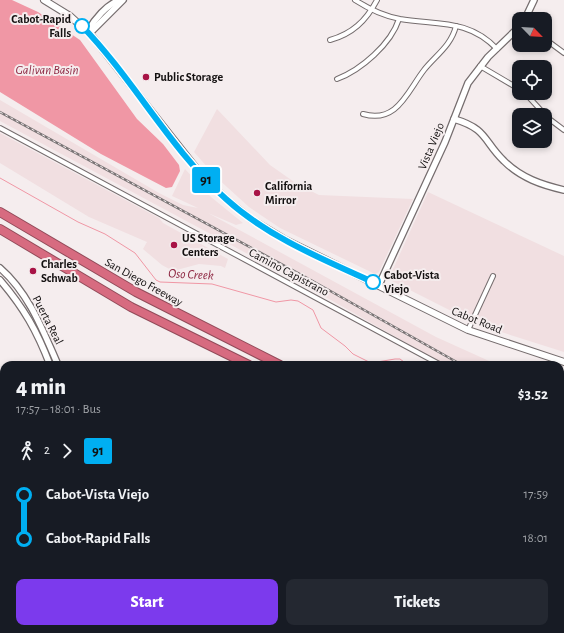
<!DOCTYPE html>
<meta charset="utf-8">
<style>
body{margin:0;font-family:"Alegreya Sans",sans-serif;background:#242831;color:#f1f3f6;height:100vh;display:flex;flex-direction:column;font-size:15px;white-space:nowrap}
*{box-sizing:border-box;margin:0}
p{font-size:13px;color:#9ea1a6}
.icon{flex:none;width:22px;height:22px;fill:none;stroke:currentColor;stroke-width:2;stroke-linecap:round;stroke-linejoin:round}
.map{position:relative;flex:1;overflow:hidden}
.drawer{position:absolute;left:0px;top:361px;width:564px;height:272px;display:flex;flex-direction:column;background:#171b24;border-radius:12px 12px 0 0;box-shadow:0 2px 6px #0003}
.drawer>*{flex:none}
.badge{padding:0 8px;border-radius:3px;font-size:14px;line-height:26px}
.needle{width:26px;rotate:115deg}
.fabs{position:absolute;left:512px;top:12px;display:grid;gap:8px}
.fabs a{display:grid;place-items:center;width:40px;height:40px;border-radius:8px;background:#171b24;box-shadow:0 2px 6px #0003;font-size:20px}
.map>.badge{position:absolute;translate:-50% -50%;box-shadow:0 0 0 2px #fff}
.legs{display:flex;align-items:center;gap:6px;height:44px;padding:0 16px;font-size:13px}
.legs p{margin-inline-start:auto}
.head{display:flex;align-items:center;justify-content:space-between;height:68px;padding:0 16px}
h1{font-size:22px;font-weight:800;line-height:30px}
.cta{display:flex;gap:8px;margin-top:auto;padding:8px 16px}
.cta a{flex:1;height:46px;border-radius:8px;background:#7c3aed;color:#fff;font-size:16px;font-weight:800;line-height:46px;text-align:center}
.cta a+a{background:#242831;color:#f1f3f6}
ul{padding:0 16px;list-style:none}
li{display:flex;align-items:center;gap:14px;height:44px;font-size:15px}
li i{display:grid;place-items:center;width:6px;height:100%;margin:0 5px;background:currentColor}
li i::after{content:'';width:10px;height:10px;margin:-5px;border:3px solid;border-radius:50%;background:#171b24}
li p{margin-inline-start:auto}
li:first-child i{background:linear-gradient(#0000 50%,currentColor 0)}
li:last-child i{background:linear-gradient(currentColor 50%,#0000 0)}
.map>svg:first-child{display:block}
.built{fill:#f1dfe1}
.green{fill:#f7bdc5}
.water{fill:#f097a5}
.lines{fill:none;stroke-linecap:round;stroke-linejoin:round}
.stream{stroke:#f097a5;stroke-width:1}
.minor-casing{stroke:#756d6e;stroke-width:6}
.tertiary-casing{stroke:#756d6e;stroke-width:8}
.secondary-casing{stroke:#756d6e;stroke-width:8}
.motorway-casing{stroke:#924b59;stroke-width:10}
.minor{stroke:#fff;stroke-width:4}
.tertiary{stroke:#fff;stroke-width:5.5}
.secondary{stroke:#fff;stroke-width:6}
.motorway{stroke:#d76b80;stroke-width:8}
.rail-casing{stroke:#797475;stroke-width:2.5}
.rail{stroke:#f5edee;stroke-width:1;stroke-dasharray:3;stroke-linecap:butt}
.line-1-casing{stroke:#fff;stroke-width:9}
.line-1{stroke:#00aff2;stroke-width:6}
.stop-1-dot{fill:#fff;stroke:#00aff2;stroke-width:2}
.poi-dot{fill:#a81346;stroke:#f5edee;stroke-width:1.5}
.labels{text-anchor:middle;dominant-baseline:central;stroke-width:4;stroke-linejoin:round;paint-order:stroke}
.stop-label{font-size:12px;font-weight:bold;fill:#131010;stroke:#f5edee;text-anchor:end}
.poi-label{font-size:12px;font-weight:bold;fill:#131010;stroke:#f5edee;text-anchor:start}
.street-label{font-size:12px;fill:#131010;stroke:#f5edee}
.water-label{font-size:13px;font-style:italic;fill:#8e2742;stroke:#f5edee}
</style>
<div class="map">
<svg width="564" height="633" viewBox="0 0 564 633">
<rect width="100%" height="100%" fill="#f5edee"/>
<g class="built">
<polygon points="0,100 159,193 183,205 198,208 172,196 185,169 211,197 243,223 236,225 208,213 436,337 498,365 445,365 287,275 0,121"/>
<polygon points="217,109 270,165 297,184 319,195 413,199 379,272 375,274 280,228 249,207 216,177 194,152"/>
<polygon points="0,133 159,218 163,223 228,259 225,268 221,266 199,264 173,271 162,265 143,249 147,242 89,217 0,163"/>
<polygon points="428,192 564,256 564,352 479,325 390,280 389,278"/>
<polygon points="560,412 564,414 564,431 560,429"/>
</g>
<g class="green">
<polygon points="560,549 564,552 564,633 446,633 443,629 560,629"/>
<polygon points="250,629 374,629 378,633 252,633"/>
</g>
<polygon class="water" points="0,0 12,0 38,12 80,40 137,119 163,144 179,165 180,171 172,187 166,188 101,154 0,92"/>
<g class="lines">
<g class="stream">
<polyline points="0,178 78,222 105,234 135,253 156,280 160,282 212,284 276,302 291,300 298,301 313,310 321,328 345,346 353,354 371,363 395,359 400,359 408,365"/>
<polyline points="560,477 564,479"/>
<polyline points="497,629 500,633"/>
</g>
<g class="minor-casing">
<g id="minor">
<path d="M355 0C369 9 384 16 400 19 437 25 469 19 497 49"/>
<polyline points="545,39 564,53"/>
<path d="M330 40C352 34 366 21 377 0"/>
<polyline points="480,66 519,89"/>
<path d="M337 79C361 70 391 44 399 19"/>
<polyline points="525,93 548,118 564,130"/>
<path d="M363 114C397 124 407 92 424 70 436 55 451 46 456 26"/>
<polyline points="0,128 441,365"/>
<polyline points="468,330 493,276"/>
<polyline points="69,629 69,633"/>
<polyline points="115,629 115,633"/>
<polyline points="167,629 167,633"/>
<polyline points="221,629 222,633"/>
<polyline points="397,629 400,633"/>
<polyline points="9,633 9,629"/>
</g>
</g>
<g class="tertiary-casing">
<g id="tertiary">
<polyline points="525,19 534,0"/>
<polyline points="88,31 92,31 123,0"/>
<path d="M88 31C94 20 107 4 120 0"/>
<path d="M454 119C488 129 483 141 504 161 521 178 542 185 564 190"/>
<path d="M0 268C29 293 43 331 58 365"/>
<path d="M0 280C24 308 37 331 50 365"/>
<polyline points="379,285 445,142 468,83 488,57 519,27"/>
</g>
</g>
<g class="secondary-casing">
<polyline id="secondary" points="44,0 70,16 92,36 200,173 226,199 251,219 284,239 468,330 564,362"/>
</g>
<g class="motorway-casing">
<g id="motorway">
<polyline points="0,212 136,292 280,365"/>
<polyline points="0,229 131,307 249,365"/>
<polyline points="560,500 564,502"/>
<polyline points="560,514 564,516"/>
<polyline points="560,533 564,536"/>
</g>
</g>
<use href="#minor" class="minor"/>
<use href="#tertiary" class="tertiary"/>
<use href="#secondary" class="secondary"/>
<use href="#motorway" class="motorway"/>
<g class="rail-casing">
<g id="rail">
<polyline points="0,112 309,279 462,365"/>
<polyline points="560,423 564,425"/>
</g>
</g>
<use href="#rail" class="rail"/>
</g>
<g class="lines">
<g class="line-1-casing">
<path id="line-1" d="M82 26C134 80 170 149 226 199 268 237 322 259 373 282"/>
</g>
<use href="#line-1" class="line-1"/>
</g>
<g class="stop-1-dot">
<circle cx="82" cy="26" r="7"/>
<circle cx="373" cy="282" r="7"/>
</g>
<g class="poi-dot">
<circle cx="146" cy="77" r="4"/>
<circle cx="257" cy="193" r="4"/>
<circle cx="174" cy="245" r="4"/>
<circle cx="33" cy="271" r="4"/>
</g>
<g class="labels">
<g class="stop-label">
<text x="71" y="19">Cabot-Rapid<tspan x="71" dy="14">Falls</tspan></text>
<text x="384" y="275" text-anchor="start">Cabot-Vista<tspan x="384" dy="14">Viejo</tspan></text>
</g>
<g class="poi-label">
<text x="154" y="77">Public Storage</text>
<text x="265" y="186">California<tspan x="265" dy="14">Mirror</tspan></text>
<text x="182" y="238">US Storage<tspan x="182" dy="14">Centers</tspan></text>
<text x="41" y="264">Charles<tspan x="41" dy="14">Schwab</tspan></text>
</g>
<g class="street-label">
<text transform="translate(431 146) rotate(-67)">Vista Viejo</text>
<text transform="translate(289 272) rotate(28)">Camino Capistrano</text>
<text transform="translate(144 282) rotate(29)">San Diego Freeway</text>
<text transform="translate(48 320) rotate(63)">Puerta Real</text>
<text transform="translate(477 320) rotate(22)">Cabot Road</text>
</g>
<g class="water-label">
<text x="47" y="70">Galivan Basin</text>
<text transform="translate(191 275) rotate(3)">Oso Creek</text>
</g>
</g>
</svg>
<div class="fabs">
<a><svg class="needle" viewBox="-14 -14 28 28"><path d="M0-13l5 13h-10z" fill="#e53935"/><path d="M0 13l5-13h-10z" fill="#9ea1a6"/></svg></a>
<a><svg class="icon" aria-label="locate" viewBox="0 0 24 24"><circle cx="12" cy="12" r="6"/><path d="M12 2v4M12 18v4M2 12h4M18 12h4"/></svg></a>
<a><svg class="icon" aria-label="layers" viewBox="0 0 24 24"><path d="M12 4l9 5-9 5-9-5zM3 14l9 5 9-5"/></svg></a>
</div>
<b class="badge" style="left:206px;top:180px;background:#00aff2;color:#111">91</b>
<section class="drawer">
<div class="head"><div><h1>4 min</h1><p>17:57 – 18:01 · Bus</p></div><b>$3.52</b></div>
<div class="legs"><svg class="icon" aria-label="walk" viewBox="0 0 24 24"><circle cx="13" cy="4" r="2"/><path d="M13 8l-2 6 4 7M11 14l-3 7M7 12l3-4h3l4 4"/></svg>2<svg class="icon" aria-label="forward" viewBox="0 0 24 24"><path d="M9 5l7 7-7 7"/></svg><b class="badge" style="background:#00aff2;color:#111">91</b></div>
<ul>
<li><i style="color:#00aff2"></i><b>Cabot-Vista Viejo</b><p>17:59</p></li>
<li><i style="color:#00aff2"></i><b>Cabot-Rapid Falls</b><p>18:01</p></li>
</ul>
<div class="cta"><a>Start</a><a>Tickets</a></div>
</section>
</div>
